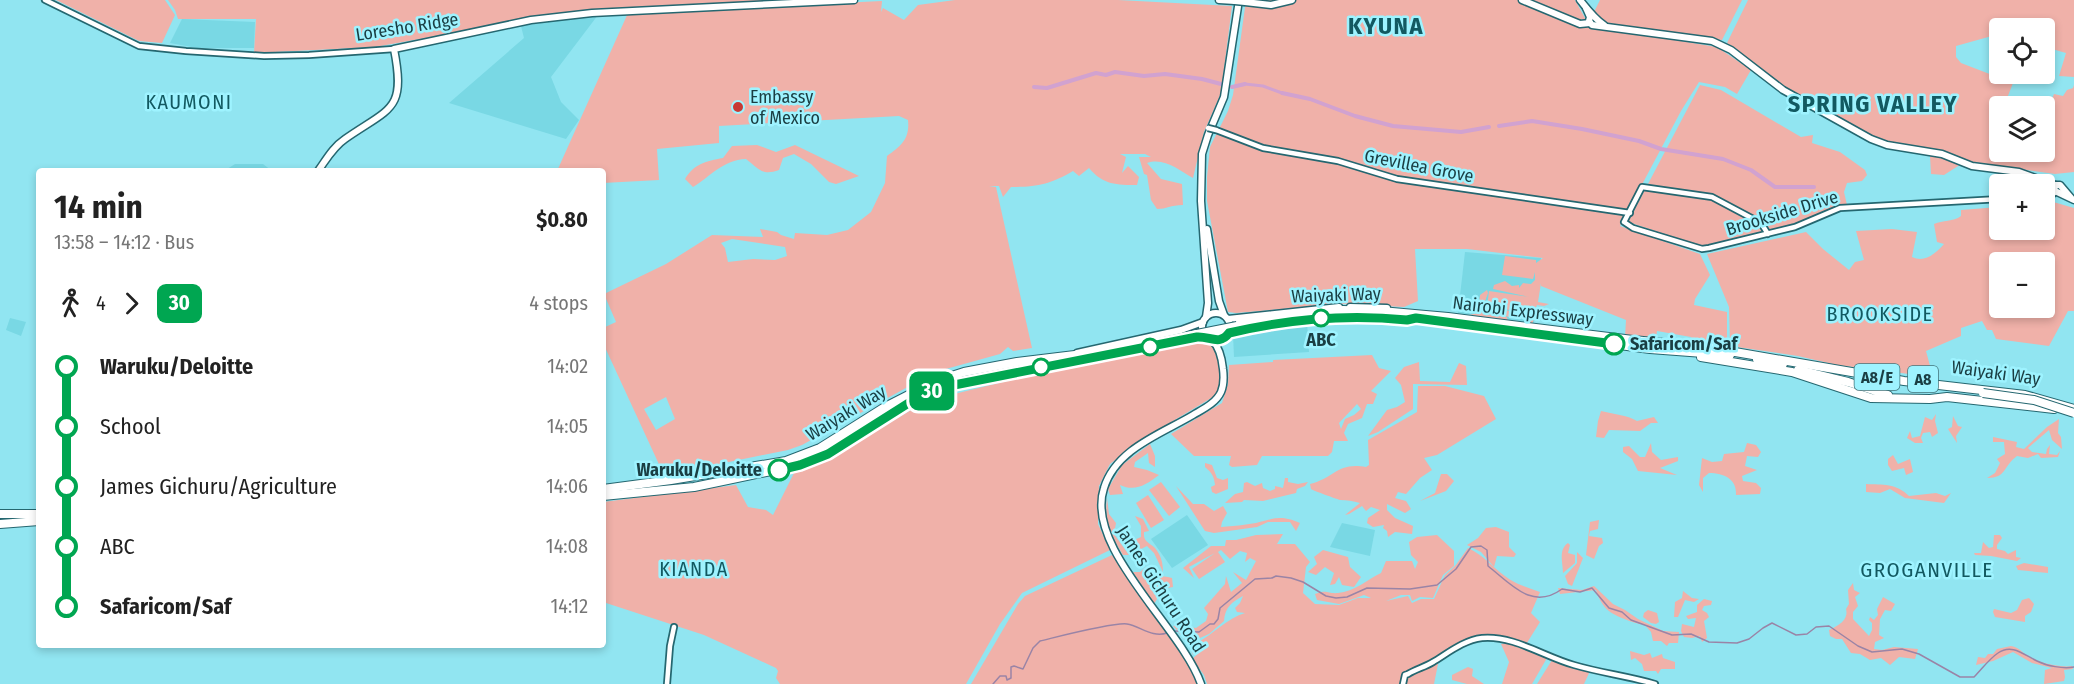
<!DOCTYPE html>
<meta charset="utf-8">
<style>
body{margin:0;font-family:"Fira Sans Condensed",sans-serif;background:#f2f2f2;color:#222;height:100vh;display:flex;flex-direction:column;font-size:22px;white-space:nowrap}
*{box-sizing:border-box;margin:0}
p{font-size:20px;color:#767676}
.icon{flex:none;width:33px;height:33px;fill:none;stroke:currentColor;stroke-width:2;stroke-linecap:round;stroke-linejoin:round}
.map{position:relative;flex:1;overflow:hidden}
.side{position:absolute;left:36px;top:168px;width:570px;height:480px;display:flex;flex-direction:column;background:#fff;border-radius:6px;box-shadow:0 3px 9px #0003}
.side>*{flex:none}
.badge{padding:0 12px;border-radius:9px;font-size:21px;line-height:39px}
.tools{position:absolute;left:1989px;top:18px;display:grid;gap:12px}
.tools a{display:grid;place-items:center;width:66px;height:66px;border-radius:6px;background:#fff;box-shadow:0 3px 9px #0003;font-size:30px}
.map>.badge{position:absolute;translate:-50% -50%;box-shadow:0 0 0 3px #fff}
.legs{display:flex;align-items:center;gap:9px;height:66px;padding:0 18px;font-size:20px}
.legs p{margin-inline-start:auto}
.headline{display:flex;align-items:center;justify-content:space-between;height:102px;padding:0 18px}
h1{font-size:33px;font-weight:700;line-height:45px}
ul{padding:0 18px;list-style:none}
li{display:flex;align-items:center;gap:21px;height:60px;font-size:22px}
li i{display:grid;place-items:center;width:9px;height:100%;margin:0 8px;background:currentColor}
li i::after{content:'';width:15px;height:15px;margin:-8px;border:4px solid;border-radius:50%;background:#fff}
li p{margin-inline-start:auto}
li:first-child i{background:linear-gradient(#0000 50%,currentColor 0)}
li:last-child i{background:linear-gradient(currentColor 50%,#0000 0)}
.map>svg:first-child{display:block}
.built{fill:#79d8e4}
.green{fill:#f0b1a9;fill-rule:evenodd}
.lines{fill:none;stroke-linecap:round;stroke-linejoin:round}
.stream{stroke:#9a84a6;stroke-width:1.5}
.canal{stroke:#d1a2d0;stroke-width:3}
.river{stroke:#d1a2d0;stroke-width:4}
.minor-casing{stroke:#256770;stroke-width:8}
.major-casing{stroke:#256770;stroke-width:9}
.highway-casing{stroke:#256770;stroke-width:10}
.minor{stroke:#fff;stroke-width:4.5}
.major{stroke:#fff;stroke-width:6}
.highway{stroke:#fff;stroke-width:8}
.minor-bridge-casing{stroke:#256770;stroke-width:8;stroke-linecap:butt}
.major-bridge-casing{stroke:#256770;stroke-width:9;stroke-linecap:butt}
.highway-bridge-casing{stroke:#256770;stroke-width:10;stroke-linecap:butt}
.minor-bridge{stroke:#fff;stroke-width:4.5}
.major-bridge{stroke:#fff;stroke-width:6}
.highway-bridge{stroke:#fff;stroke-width:8}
.line-1-casing{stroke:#fff;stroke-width:14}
.line-1{stroke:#00a651;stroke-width:9}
.poi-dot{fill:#c73934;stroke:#9ef3ff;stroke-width:2}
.stop-1-dot{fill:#fff;stroke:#00a651;stroke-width:3}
.labels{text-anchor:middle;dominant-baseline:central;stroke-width:5;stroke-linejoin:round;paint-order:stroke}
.shield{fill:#9ef3ff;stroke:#42747b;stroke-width:1.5}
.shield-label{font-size:16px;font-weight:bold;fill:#1a3e43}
.street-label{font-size:18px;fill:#1a3e43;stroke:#9ef3ff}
.poi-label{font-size:18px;fill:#1a3e43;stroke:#9ef3ff;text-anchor:start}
.stop-label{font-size:18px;font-weight:bold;fill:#1a3e43;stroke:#9ef3ff}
.neighbourhood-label{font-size:20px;letter-spacing:1.5px;fill:#125961;stroke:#9ef3ff}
.quarter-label{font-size:21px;letter-spacing:1.5px;fill:#125961;stroke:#9ef3ff}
.district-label{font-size:24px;font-weight:bold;letter-spacing:1.5px;fill:#125961;stroke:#9ef3ff}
</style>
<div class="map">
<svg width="2074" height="684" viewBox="0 0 2074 684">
<rect width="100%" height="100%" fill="#91e5f1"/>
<g class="built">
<polygon points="598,15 551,77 561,102 579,120 566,139 449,103 524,38 521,26"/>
<polygon points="182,19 255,22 254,48 197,48 170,43"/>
<polygon points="235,164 263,164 272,171 224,171"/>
<polygon points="1465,252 1541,258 1534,323 1458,313"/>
<polygon points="10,318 26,322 21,336 6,330"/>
<polygon points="1307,322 1309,352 1234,357 1233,335 1240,332"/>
<polygon points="1187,515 1208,545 1172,568 1151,539"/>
<polygon points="1342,523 1375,530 1370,556 1330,547"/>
</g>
<g class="green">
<polygon points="56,0 165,0 175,15 162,43 139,41"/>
<polygon points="168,0 824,0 582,10 375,47 254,53 256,19 178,19 175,10"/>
<path d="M955 0H1118L1232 6 1221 93 1204 132 1193 178C1179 170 1164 157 1147 163L1161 179 1182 184 1183 205C1170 205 1167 209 1157 209L1151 200 1147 175 1144 174 1139 157H1151L1145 154H1120L1126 157 1122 173 1128 166 1139 177 1137 185C1117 185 1103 185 1089 168L1079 176 1073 171C1051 184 1037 187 1011 187L1003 197 999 186H989L996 187 1032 348 1013 351 1008 347 1000 354 935 372 802 445 788 450 719 464 663 473 603 343V328L616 322 604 294 666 264 712 235 763 237 760 229 777 232 781 235 794 239 795 233 827 235 848 230 871 212 885 183 887 156C901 146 910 139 908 120L899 116 719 126V143L657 149 659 180 603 183V171H557L628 13 882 1 881 12 883 8 904 20 918 5ZM732 239 785 247 787 256 775 260 753 259 728 262 725 248 721 243ZM666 397 675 419 656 430 644 409Z"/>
<polygon points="1246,0 1575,0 1591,29 1620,31 1717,47 1751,70 1737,94 1725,87 1699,82 1681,111 1620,226 1700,254 1710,275 1695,299 1694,305 1727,312 1727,345 1693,342 1691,337 1657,331 1656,339 1625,337 1626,320 1541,286 1541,283 1538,302 1549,304 1544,306 1537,305 1534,311 1535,316 1532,325 1528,324 1527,320 1516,317 1515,313 1518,311 1502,309 1513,312 1511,318 1506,316 1508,320 1505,323 1492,318 1469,315 1478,313 1480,295 1487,290 1488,293 1483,307 1489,309 1488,314 1490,315 1492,309 1496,308 1487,307 1489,291 1529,297 1493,289 1494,285 1505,281 1512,286 1519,285 1519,288 1523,283 1531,284 1535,280 1535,272 1533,279 1502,275 1505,256 1536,260 1536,263 1543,258 1467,249 1415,249 1418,301 1404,307 1341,304 1236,313 1228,312 1207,201 1207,177 1210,147 1228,111 1233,95"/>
<polygon points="1600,0 1742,0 1722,40 1607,27 1594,12"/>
<polygon points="1748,0 2074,0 2074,77 2059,76 2066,53 2045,47 2044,28 2037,28 2036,25 2023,28 2000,28 1999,34 1956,46 1956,57 1961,63 2013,83 2004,106 2000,106 2000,152 2044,152 2045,116 2054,94 2063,96 2067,90 2073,88 2074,85 2074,172 2055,174 1966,161 1944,175 1931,174 1930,156 1908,151 1875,137 1785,88 1727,43"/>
<polygon points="1700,85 1721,90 1801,137 1813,135 1812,143 1840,152 1865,170 1867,175 1862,181 1847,183 1844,192 1847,205 1821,213 1793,225 1704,247 1628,222"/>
<path d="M757 145 776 152 795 145 859 176 836 184 829 182 811 164 794 154 783 158 779 170C762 176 759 169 746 159 723 160 711 176 693 187L685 179C694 164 706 161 723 158L732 146Z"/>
<path d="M2050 201 2074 208V311H2068L2049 346 1996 339 1992 330H1987L1982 321 1961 328V336L1926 351 1933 377 1837 365 1798 356 1730 346 1729 307 1707 254 1806 232 1823 249 1849 270 1855 262 1864 260 1856 231 1892 229 1917 232 1912 257C1925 263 1935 254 1944 244L1937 242 1934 224C1943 220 1953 222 1961 216V210L1999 207 2000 230H2044L2045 202ZM2000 262H2044V308H2000Z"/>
<path d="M1204 338C1218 347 1226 374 1219 389 1218 392 1215 394 1213 397L1143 439 1110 464 1099 486 1098 524 1110 550 1022 593 1000 624 966 684H780L776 678 778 671 776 668 704 635 603 602V502L736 485 748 507 766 510 773 515 794 473 831 458 926 401 1027 376Z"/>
<path d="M1372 355 1379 368 1391 371 1371 391 1377 394 1373 404H1367L1362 418 1348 424 1344 433 1348 441H1334L1332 452 1328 456H1262L1257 465 1232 467 1229 465 1231 456H1194L1171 434 1222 403 1228 384 1229 365 1273 362V360ZM1357 404 1361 409 1354 415 1345 419 1341 429 1339 423Z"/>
<polygon points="1419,362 1420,381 1450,382 1459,363 1466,366 1467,385 1413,384 1413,409 1378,432 1368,436 1387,410 1397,407 1405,402 1401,385 1395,378 1404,367"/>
<path d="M1418 386H1445L1484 396 1496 419 1437 455 1424 458 1432 470 1420 478 1406 494 1398 492 1395 498 1406 501 1411 509 1405 513 1387 504V510L1395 518 1413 526 1412 534 1395 532 1388 537 1387 531 1383 528 1384 525 1373 527 1367 523 1368 518 1380 510 1371 507 1366 511 1362 506 1349 514 1345 515 1360 503C1353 501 1347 500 1340 500 1337 499 1314 491 1311 489L1310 484C1335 478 1337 462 1366 467L1369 465 1368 440 1417 412Z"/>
<path d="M1601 411C1613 414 1627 415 1637 421L1654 417 1658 423H1651L1640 431 1609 430 1604 438 1596 437 1598 421Z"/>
<polygon points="1936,414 1935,421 1938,433 1932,437 1930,432 1923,433 1921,438 1923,443 1915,443 1907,438 1910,431 1912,438 1920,436 1925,417 1932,420"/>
<polygon points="1953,416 1958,426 1962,427 1956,436 1957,443 1948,429 1952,427"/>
<path d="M2059 419 2058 433 2061 437 2062 449 2052 440 2049 430 2028 448 2032 452 2046 454 2047 449 2050 445 2049 454 2057 455 2060 451 2058 457 2041 458 2038 454 2028 458 2017 456C2003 466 2007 478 1987 478L1995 473 2000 463 1997 459 2005 454 2004 442H1993V437L2017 442 2016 447 2024 449 2047 427Z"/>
<polygon points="1651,443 1652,452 1661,460 1678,457 1678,461 1660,468 1677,475 1638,471 1632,459 1623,452 1623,447 1629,446 1640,457 1645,457"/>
<path d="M1747 443 1756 445 1761 452 1758 457 1747 456 1745 466 1757 470 1742 476 1743 481 1756 483 1761 488 1760 494 1736 495C1737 479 1724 473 1709 473L1703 478V492L1699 485 1702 458 1712 462 1722 461 1724 454 1744 452Z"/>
<path d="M1150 444 1155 456V467L1149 463 1148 453 1135 462 1134 467 1147 470 1159 475C1146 485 1135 492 1120 485L1123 494 1110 495 1108 489 1122 465Z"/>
<polygon points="1893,455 1898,464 1910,459 1913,472 1906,475 1904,468 1892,471 1888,465 1888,459"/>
<path d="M1205 463 1212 465 1217 478 1223 480 1228 478V489L1216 494 1212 492 1211 487 1215 485C1214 476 1212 473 1205 467Z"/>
<polygon points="1441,474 1447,474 1454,481 1446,491 1420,501 1435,493"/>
<polygon points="1285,478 1288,478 1288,482 1298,484 1308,482 1305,486 1297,489 1296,493 1263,501 1244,500 1242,502 1225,503 1235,494 1243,492 1244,483 1247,482 1255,486 1262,483 1263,488 1270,491 1275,489 1275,486 1283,488"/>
<polygon points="1161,482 1180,507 1169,516 1149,490"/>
<path d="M1866 484C1883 485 1896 483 1909 496L1936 493 1945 496 1951 493 1944 503 1905 498 1890 489 1880 493 1866 492Z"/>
<path d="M1176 486 1193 504H1204L1214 511 1223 506 1227 513 1222 522 1221 527C1233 526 1245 525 1256 523 1274 518 1282 515 1300 523L1296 531 1290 522H1268L1257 527 1214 533 1205 531Z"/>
<polygon points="1148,495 1164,520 1151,528 1136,503"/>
<path d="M1107 498 1109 514 1116 523 1114 534 1129 555H1123C1110 534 1104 522 1107 498Z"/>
<path d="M1135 516 1143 519 1149 531 1144 532C1143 542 1149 542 1155 548 1161 555 1163 563 1163 572L1154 553 1147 546 1139 550 1128 535 1134 540 1141 537V526Z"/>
<polygon points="1599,520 1598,529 1590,531 1589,536 1602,538 1603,543 1599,546 1594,559 1586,555 1590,522"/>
<polygon points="1496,527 1509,532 1509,547 1516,554 1514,557 1497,556 1494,567 1481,552 1467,545 1478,538 1486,528"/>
<path d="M1283 534 1277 544H1295L1310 562 1306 567 1303 593 1315 604 1339 605 1358 598H1371L1364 595 1339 604 1317 600 1315 594C1328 589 1327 594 1338 593 1354 592 1368 579 1381 573L1386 561H1412L1415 569 1418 562 1411 555 1409 542 1417 537 1437 535 1454 551V566L1443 575 1433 598 1420 597 1412 601 1410 595H1401L1386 601 1408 596 1412 603 1421 599H1434L1445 575 1455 566 1468 548C1484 555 1494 569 1509 579 1518 585 1530 588 1540 592L1531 613 1540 622 1525 646 1490 636 1450 647 1435 657 1438 664 1434 684H1207L1204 675 1192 659 1200 652 1197 643C1213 634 1228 618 1245 613L1237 612 1235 608 1240 603 1243 596C1232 602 1225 607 1224 621L1209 634 1193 641 1197 650 1193 655 1189 644 1173 626 1178 625 1196 628 1206 621 1208 614 1204 608 1225 584 1226 576 1231 592 1242 583 1233 572 1246 580 1256 561 1250 558 1245 562 1247 553 1240 551 1230 559 1221 550 1218 552 1225 562 1199 579 1192 569 1215 553 1189 567 1194 578 1183 568 1211 546H1225L1226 540H1236L1256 535Z"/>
<polygon points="1994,535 2000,535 2002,538 1997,545 1997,549 2005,551 2008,554 2016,550 2016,557 2021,558 2017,561 1991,556 1975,555 1974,553 1981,553 1983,542 1989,548 1993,547"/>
<path d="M1568 543 1570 545 1568 553 1575 555V563L1563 573C1563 562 1558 550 1568 543Z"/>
<polygon points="1323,550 1348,557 1350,567 1361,577 1354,587 1342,585 1339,577 1335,584 1330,585 1334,573 1325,567 1316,575 1308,572 1317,564 1314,557"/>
<polygon points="1577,552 1583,558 1572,586 1568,584 1565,576 1577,563"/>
<polygon points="1112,555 1186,659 1198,684 971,684 1018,604 1025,596"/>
<polygon points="2024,563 2048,567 2048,573 2018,570 2016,566"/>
<path d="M1146 567C1150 577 1162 575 1172 578L1173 587 1163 589 1154 604 1133 572H1140Z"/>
<path d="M1853 583 1854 590 1860 593 1855 597 1858 606 1853 612V619L1869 636 1872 630V623L1869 620 1870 617 1874 620 1878 615 1877 609 1883 597 1895 604 1891 611 1885 610 1880 619 1879 635 1884 638 1875 642 1874 649 1882 650 1894 647 1918 649 1915 659 1899 657 1890 665 1881 658 1870 660 1860 654 1851 653 1842 639H1836L1830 636 1829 630C1838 626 1849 620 1846 609L1849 604 1848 590Z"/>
<path d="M1594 586 1613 604 1625 610 1638 619 1663 631 1679 632 1678 643H1669L1667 646 1661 641H1653L1651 632 1644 624C1637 625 1615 616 1609 611 1603 607 1598 597 1596 590L1560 594 1558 588 1582 590Z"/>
<polygon points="1683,591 1692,598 1699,599 1694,602 1685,600 1678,617 1674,617 1675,602 1682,598"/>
<polygon points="2029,598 2034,604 2031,612 2025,616 2025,622 1995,617 1993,612 1994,609 2011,613 2017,610 2022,600"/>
<polygon points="1704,599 1712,601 1711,605 1704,606 1702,610 1707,613 1709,617 1704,621 1707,638 1702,642 1700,636 1692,638 1684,637 1681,631 1682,624 1694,627 1696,618 1688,619 1686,616 1697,612 1697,605"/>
<polygon points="1648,610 1657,613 1659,622 1656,624 1651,623 1643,617 1644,613"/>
<polygon points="1507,643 1547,658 1532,684 1502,684 1509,662 1501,644"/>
<path d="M2011 646C2020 647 2024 655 2032 659 2040 663 2064 668 2072 666L2073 669 2064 670 2065 677 2064 681 2044 684 2045 670 2052 668 2032 663 2013 652 1993 661 1976 665 1978 657 1985 658 1988 654H1993L1997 649Z"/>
<polygon points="1630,651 1644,655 1650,653 1652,658 1662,654 1663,658 1675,662 1675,669 1661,669 1658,674 1656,671 1644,671 1642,664 1635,658 1631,660"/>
<polygon points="1552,660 1574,669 1590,671 1584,684 1537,684"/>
<polygon points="1468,667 1473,669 1472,676 1484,684 1467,684 1452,680 1452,675"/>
</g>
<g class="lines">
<g class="stream">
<path d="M1174 631 1199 632 1210 624H1214L1218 619 1220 608 1255 579 1272 578 1276 576 1291 578 1303 582 1326 596 1336 598 1347 597 1367 588 1410 589 1437 585 1456 569 1471 547 1481 546 1487 550 1488 566C1511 584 1532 611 1562 589L1580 592 1592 588 1609 608 1622 612 1631 620 1672 635 1691 634 1709 642 1737 643 1749 639 1763 628 1772 623 1796 635 1807 634 1816 627 1829 626 1858 646 1872 652 1902 649 1919 654 1960 677H1974C1982 669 1989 659 1998 653 2012 643 2024 655 2037 661 2047 666 2063 669 2074 667"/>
<path d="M993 684 1000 676H1006L1007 680 1011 678V667L1014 666 1023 669 1033 648 1040 641C1057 637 1114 622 1127 624 1140 626 1152 638 1167 633"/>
</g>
<polyline class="canal" points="1245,84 1263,86 1282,93"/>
<g class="river">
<polyline points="1034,87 1047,88 1096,73 1106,75 1115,72 1144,76 1165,74 1202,79 1221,84"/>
<polyline points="1232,87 1245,84"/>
<polyline points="1282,93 1310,99 1355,116 1393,126 1461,132 1489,127"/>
<polyline points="1499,126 1532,121 1582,129 1639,141 1661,149 1723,159 1751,170 1775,187 1814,187"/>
</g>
<g class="minor-casing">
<g id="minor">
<polyline points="45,0 139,46 186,51 264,56 309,55 394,49"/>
<polyline points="1216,130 1263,148 1338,161 1397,179 1630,213"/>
<polyline points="2049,197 2056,192"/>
<polyline points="1768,234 1761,223 1712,197 1642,187 1624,222 1633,228 1702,249 1709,248 1795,227 1840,208 2000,199"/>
<polyline points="667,684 670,646 674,627"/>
<path d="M1403 684 1405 675 1408 674C1416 669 1425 667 1433 662 1448 653 1464 640 1482 638 1513 635 1545 657 1574 665 1601 673 1628 676 1655 684"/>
</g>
</g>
<g class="major-casing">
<g id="major">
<polyline points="1219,0 1235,1"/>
<polyline points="1522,0 1580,24 1590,23"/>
<path d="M1580 0C1587 9 1596 20 1604 25"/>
<polyline points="1245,2 1271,5 1292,0"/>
<polyline points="1586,8 1590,17 1589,21 1592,25 1712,41 1731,50 1783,90 1871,139 1887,145 1942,154 1972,166 2019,172 2055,185"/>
<path d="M318 171C326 160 333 147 345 139 391 107 406 111 394 49L531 20 592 13 854 0"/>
<polyline points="2072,199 2060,185 2054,185 2055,191 2074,200"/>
<polyline points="1207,229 1219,301 1224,315"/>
<polyline points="1350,307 1387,308"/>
<circle cx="1216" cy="327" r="14"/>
<polyline points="1206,317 1208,303 1201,201 1202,154 1208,135 1224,97 1239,0"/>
<polyline points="1228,319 1339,307"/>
<path d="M1229 333C1266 324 1305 318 1343 317 1367 316 1393 323 1417 318"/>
<polyline points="1077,353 1181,330 1203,322"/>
<path d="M1201 684C1182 628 1084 548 1104 488 1116 449 1161 434 1193 415 1203 409 1216 403 1221 392 1224 385 1224 377 1223 369 1222 359 1220 348 1212 340"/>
</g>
</g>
<g class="highway-casing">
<g id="highway">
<polyline points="1237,324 1297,314 1343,310 1381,311 1448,317 1633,340 1706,347 1904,381 2025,395 2074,409"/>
<polyline points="1459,324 1650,349 1730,355"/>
<polyline points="1701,357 1792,372 1871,398 1930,399 1947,397 2054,409"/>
<polyline points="1757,359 1783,364"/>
<polyline points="1798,370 1848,382 1888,395"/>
<polyline points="603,489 671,480 786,461 820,448 885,407 936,381 964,372 1017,362 1083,354"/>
<polyline points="603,496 694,487 800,465 828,454 920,396 938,389 1197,334"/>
<polyline points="0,514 39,514"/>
<polyline points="0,524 39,521"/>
</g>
</g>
<use href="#minor" class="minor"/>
<use href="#major" class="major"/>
<use href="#highway" class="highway"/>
<g class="minor-bridge-casing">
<polyline id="minor-bridge" points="1208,128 1216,130"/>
</g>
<g class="major-bridge-casing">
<polyline id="major-bridge" points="1235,1 1245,2"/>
</g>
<g class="highway-bridge-casing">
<g id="highway-bridge">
<polyline points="1197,334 1237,326"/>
<polyline points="1983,393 2034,400 2074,413"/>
</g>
</g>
<use href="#minor-bridge" class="minor-bridge"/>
<use href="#major-bridge" class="major-bridge"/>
<use href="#highway-bridge" class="highway-bridge"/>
</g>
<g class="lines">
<g class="line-1-casing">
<path id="line-1" d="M779 470 800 465 828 454 915 399 939 388 1197 337C1210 336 1219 346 1229 333 1288 319 1347 314 1407 320L1416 318 1614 344"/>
</g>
<use href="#line-1" class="line-1"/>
</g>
<circle class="poi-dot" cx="738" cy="107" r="6"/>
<g class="stop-1-dot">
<circle cx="1321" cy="318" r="8"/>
<circle cx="1614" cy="344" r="10"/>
<circle cx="1150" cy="347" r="8"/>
<circle cx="1041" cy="367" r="8"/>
<circle cx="779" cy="470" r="10"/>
</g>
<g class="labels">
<g class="shield">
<rect x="1854.5" y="364" width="45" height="26" rx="4.5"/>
<rect x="1908" y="366" width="30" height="26" rx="4.5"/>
</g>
<g class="shield-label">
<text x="1877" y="377">A8/E</text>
<text x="1923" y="379">A8</text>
</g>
<g class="street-label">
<text transform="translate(407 27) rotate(-9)">Loresho Ridge</text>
<text transform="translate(1419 166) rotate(11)">Grevillea Grove</text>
<text transform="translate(1782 213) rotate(-17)">Brookside Drive</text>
<text transform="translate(1336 295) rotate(-2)">Waiyaki Way</text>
<text transform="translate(1523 311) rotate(7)">Nairobi Expressway</text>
<text transform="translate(1996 373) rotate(8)">Waiyaki Way</text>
<text transform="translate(846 413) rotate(-31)">Waiyaki Way</text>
<text transform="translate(1161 589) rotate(57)">James Gichuru Road</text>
</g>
<g class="poi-label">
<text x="750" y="97">Embassy<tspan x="750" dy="21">of Mexico</tspan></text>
</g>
<g class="stop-label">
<text x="1321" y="340">ABC</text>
<text x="1630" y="344" text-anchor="start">Safaricom/Saf</text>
<text x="762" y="470" text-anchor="end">Waruku/Deloitte</text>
</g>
<g class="neighbourhood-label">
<text x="189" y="102">KAUMONI</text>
<text x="1880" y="314">BROOKSIDE</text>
<text x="694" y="569">KIANDA</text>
</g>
<g class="quarter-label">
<text x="1927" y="570">GROGANVILLE</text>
</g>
<g class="district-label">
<text x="1386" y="26">KYUNA</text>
<text x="1873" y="104">SPRING VALLEY</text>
</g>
</g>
</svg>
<div class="tools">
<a><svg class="icon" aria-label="locate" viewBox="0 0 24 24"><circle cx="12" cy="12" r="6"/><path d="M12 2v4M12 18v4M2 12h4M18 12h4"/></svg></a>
<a><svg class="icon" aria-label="layers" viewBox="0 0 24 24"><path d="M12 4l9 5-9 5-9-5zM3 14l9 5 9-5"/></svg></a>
<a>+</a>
<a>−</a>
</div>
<b class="badge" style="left:932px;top:391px;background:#00a651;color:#fff">30</b>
<section class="side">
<div class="headline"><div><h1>14 min</h1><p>13:58 – 14:12 · Bus</p></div><b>$0.80</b></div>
<div class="legs"><svg class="icon" aria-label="walk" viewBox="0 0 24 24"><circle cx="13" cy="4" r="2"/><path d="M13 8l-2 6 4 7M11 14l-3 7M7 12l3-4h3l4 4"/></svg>4<svg class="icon" aria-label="forward" viewBox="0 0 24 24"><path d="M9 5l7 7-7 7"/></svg><b class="badge" style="background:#00a651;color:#fff">30</b><p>4 stops</p></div>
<ul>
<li><i style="color:#00a651"></i><b>Waruku/Deloitte</b><p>14:02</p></li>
<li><i style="color:#00a651"></i><span>School</span><p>14:05</p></li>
<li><i style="color:#00a651"></i><span>James Gichuru/Agriculture</span><p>14:06</p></li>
<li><i style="color:#00a651"></i><span>ABC</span><p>14:08</p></li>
<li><i style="color:#00a651"></i><b>Safaricom/Saf</b><p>14:12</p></li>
</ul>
</section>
</div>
